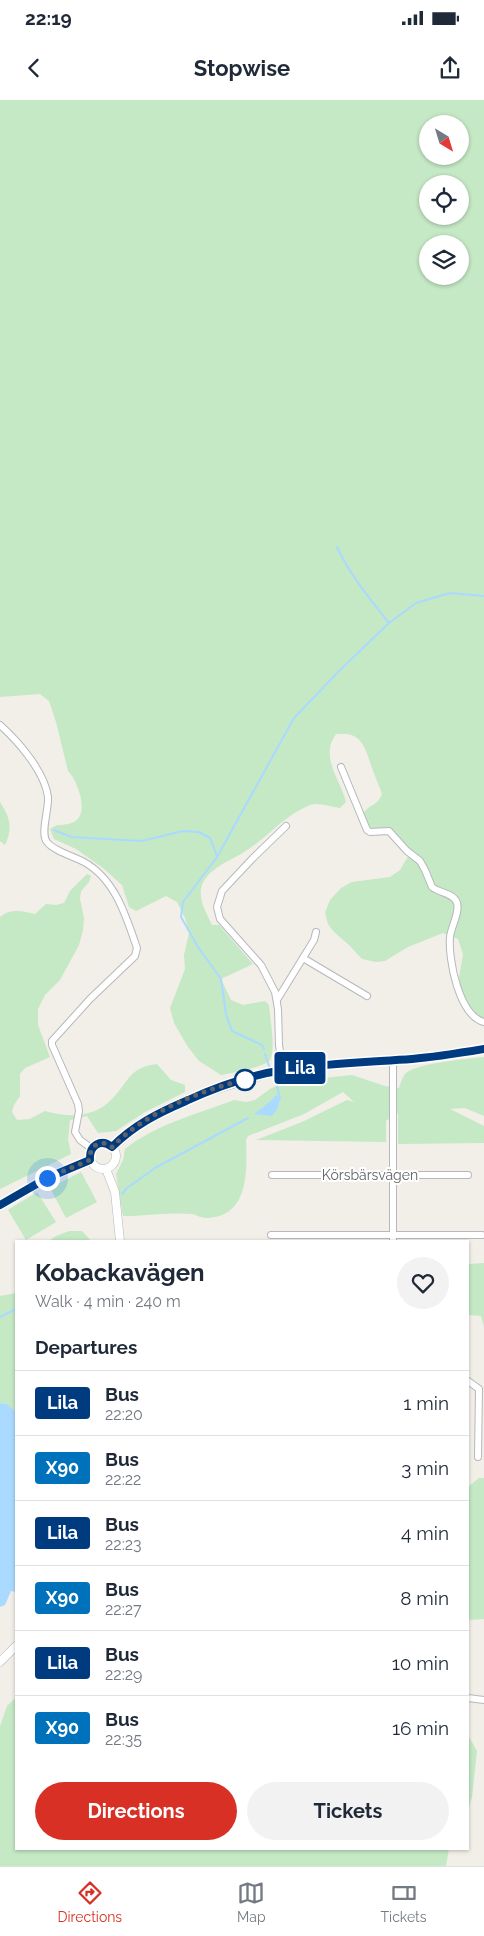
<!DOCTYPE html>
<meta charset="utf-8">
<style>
body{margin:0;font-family:Raleway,sans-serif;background:#f2f2f3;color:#1f2937;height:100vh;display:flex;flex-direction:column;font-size:19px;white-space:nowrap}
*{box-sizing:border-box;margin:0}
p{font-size:16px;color:#747a83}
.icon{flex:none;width:28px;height:28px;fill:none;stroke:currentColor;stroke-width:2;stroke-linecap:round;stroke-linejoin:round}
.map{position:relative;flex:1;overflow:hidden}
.drawer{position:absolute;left:15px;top:1140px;width:454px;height:610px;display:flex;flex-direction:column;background:#fff;border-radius:0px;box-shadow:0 1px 4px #0004}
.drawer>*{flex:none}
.badge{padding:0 10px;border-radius:4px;font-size:18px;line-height:32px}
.needle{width:32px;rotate:142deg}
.tools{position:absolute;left:419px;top:15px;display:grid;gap:10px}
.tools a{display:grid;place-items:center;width:50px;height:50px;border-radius:50%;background:#fff;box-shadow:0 1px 4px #0004;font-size:25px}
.you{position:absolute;width:25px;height:25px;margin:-12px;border:4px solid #fff;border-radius:50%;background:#1a73e8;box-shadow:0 0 0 8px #1a73e833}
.map>.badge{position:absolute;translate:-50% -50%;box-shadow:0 0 0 2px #fff}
h2{padding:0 20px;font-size:19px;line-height:45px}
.round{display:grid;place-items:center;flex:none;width:52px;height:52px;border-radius:26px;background:#f2f2f3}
.headline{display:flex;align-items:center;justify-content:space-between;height:85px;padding:0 20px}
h1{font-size:24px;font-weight:700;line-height:38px}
.primary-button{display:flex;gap:10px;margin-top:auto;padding:10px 20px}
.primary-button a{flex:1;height:58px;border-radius:30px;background:#d93025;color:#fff;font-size:20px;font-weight:700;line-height:58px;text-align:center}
.primary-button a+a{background:#f2f2f3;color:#1f2937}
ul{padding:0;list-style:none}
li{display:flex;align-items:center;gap:15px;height:65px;padding:0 20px;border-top:1px solid #e0e1e3}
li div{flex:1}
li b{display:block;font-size:19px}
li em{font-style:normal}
li .badge{min-width:55px;font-weight:700;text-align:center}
.status{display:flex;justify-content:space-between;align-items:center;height:35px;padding:0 25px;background:#fff;direction:ltr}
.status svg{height:14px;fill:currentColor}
header{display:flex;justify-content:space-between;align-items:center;height:65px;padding:0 20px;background:#fff;font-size:22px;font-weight:700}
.tab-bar{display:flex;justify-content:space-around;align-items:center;height:70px;border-top:1px solid #e0e1e3;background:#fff;font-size:14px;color:#747a83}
.tab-bar a{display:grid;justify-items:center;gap:2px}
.tab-bar .current{color:#d93025}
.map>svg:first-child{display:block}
.green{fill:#c5e8c5;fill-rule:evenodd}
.water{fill:#aadaff}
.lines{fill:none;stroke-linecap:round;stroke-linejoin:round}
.stream{stroke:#aadaff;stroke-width:2}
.minor-casing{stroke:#b5b8bc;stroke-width:8}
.tertiary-casing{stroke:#b5b8bc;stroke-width:9}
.minor{stroke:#fff;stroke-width:6}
.tertiary{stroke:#fff;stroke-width:8}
.line-casing{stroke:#fff;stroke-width:11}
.line{stroke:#003b80;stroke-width:8}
.walk{stroke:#5f6368;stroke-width:5;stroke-dasharray:0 9}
.stop-dot{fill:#fff;stroke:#003b80;stroke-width:2.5}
.labels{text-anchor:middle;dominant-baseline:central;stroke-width:4;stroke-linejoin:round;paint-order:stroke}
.street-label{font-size:14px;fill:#5f6368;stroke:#fff}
</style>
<div class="status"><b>22:19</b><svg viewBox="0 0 49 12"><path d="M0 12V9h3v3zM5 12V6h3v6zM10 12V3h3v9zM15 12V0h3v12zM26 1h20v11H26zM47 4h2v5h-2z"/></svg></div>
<header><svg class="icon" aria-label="back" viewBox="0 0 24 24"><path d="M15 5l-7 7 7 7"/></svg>Stopwise<svg class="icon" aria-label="share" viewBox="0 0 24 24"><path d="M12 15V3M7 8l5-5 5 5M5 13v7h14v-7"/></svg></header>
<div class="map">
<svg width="484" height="1766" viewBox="0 0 484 1766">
<rect width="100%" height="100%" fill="#f1efe8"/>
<g class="green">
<path d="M0 0H484V920L473 913 461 892 459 878 463 854 458 839 443 833 408 847 385 861 376 862 362 859 349 845 334 832 328 824 325 813 330 800 341 788 352 782 390 777 400 770 410 753 387 732 374 731 366 727 364 712C371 704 378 705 382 694 379 685 375 677 372 668 365 647 362 631 336 634 319 657 341 680 346 702L340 708C330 707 319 702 310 705 285 715 269 736 247 750 233 760 209 767 202 785 197 798 207 814 212 825H219L253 864 221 879 231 900 243 905 265 901 269 905C270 918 276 949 270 960 265 967 231 973 221 975L199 961 188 947 174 923 170 908 185 869 184 855 189 833 185 818 177 802 166 796 136 811 129 807 122 785 103 768 76 749 54 739 50 729C57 723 64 726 72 723 91 716 78 681 68 671L56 622 49 601 40 594 0 597ZM428 24H460V56H428ZM428 84H460V116H428ZM428 144H460V176H428Z"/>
<path d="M0 702C10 718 13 727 5 745L0 741Z"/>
<path d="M87 774 91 776 89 782 81 791 80 799 84 818 83 830 79 845 60 880 45 895 38 909V925L50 957 25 968 20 974V996L14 1005 12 1012 17 1020 30 1019 45 1011C69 1018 95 1018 113 998 129 981 130 967 157 964L171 980 185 985V992L145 1012 116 1031 98 1033 87 1016 70 1020 68 1039 71 1054 0 1089V817C11 808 22 811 35 814L46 804 56 805 64 803 70 791Z"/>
<path d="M484 957V1016L465 1008 450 1009 484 1026V1043L398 1044V1013L386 1021V1042L256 1040 302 1022 347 1000 354 1002 343 992 304 1014 248 1036 246 1040C247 1071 249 1117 207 1118 201 1118 197 1115 192 1114 173 1112 143 1116 123 1116L116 1074 123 1060 125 1049C156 1024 198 1014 234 1000L246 1002 255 1000 270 989 284 982 352 975 385 986 399 988C401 983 402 977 406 973 418 963 467 959 484 957Z"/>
<polygon points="81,1072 97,1102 66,1118 50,1088"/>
<polygon points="37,1092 56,1122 26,1140 8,1110"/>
<polygon points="69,1131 82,1131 91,1141 49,1141 56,1136"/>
<polygon points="484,1163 484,1227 481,1216 468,1215 468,1164"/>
<polygon points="16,1193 16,1312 7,1304 0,1303 0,1196"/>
<polygon points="479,1378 484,1378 484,1519 468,1520 468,1387"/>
<polygon points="16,1597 16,1749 449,1749 446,1766 0,1766 0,1626 7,1606"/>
<polygon points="468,1635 477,1651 472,1697 468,1710"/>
</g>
<g class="water">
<polygon points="276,995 280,999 278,1008 272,1016 254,1014 272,1000"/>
<polygon points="0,1303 7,1304 16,1312 16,1492 11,1491 5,1505 0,1507"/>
</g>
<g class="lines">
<g class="stream">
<path d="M337 447C350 475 370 499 389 523"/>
<polyline points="54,730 71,737 142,741 183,731 199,732 210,738 217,756"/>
<polyline points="264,949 262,945 232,931 226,914 221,879 198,847 181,817 183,802 217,757 294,618 341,569 389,523 416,503 450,493 484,496"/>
<polyline points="265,954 269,966"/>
<polyline points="276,982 280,999"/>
<polyline points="122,1094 127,1088 155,1068 248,1018"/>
<polyline points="0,1217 16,1209"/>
</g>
<g class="minor-casing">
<g id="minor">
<path d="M0 625C18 641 45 672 48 697 49 710 40 733 47 742 52 750 75 757 84 762 115 779 126 816 137 848L135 856 90 899 52 941V945L78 1004 79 1011 75 1032 80 1040 91 1048"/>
<path d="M341 667 367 730 370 732 389 731 407 751 420 761 425 770 432 787C439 793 454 793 457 803 460 812 451 827 450 837 448 859 459 916 484 922"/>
<polyline points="303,858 367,896"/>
<polyline points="277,900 314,840 316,832"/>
<polyline points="283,970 279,945 278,909 275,892 261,865 220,819 217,807 222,791 253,758 286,726"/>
<polyline points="272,1075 468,1075"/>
<polyline points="271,1135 482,1135"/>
<polyline points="393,1141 393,960"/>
<polyline points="468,1281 479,1289 478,1357"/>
<polyline points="468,1598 484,1600"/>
</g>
</g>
<g class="tertiary-casing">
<g id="tertiary">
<circle cx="103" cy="1056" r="13"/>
<polyline points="113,1047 138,1025 162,1011 201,994 266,974 321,965 412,959 484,949"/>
<polyline points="106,1069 115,1092 120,1141"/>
<polyline points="0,1105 47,1078 90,1060"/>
<polyline points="0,1562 16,1546"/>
</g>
</g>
<use href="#minor" class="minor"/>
<use href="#tertiary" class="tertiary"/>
</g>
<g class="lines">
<g class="line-casing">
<path id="line" d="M0 1105 47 1078 90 1060C89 1045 101 1038 112 1047 134 1025 158 1013 186 1001 216 987 250 975 284 970 327 963 369 962 412 959 436 957 460 953 484 949"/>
</g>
<use href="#line" class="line"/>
<path class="walk" d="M47 1078 90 1060C89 1045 101 1038 112 1047 145 1013 200 990 245 980"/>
</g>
<circle class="stop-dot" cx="245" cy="980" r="10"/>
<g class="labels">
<g class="street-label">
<text x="370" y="1075">Körsbärsvägen</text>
</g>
</g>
</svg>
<div class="tools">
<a><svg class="needle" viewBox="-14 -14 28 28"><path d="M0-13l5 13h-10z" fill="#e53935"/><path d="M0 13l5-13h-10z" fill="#747a83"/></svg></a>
<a><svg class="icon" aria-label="locate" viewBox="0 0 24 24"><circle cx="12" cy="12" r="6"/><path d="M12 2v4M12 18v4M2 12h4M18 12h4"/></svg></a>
<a><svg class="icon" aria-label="layers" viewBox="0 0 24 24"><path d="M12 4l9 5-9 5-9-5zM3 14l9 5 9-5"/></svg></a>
</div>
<div class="you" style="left:47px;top:1078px"></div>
<b class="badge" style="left:300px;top:968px;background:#003b80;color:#fff">Lila</b>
<section class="drawer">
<div class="headline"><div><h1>Kobackavägen</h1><p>Walk · 4 min · 240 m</p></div><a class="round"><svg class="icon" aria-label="heart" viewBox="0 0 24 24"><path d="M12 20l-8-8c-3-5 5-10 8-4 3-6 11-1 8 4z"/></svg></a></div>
<h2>Departures</h2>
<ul>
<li><span class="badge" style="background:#003b80;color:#fff">Lila</span><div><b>Bus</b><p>22:20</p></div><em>1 min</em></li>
<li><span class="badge" style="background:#0072bc;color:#fff">X90</span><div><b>Bus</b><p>22:22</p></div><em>3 min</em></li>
<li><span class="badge" style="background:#003b80;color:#fff">Lila</span><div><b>Bus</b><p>22:23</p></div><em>4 min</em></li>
<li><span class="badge" style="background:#0072bc;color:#fff">X90</span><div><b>Bus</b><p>22:27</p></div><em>8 min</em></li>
<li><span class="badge" style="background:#003b80;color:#fff">Lila</span><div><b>Bus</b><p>22:29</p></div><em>10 min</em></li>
<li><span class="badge" style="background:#0072bc;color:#fff">X90</span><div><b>Bus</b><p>22:35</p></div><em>16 min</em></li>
</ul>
<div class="primary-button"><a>Directions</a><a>Tickets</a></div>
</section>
</div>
<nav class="tab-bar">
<a class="current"><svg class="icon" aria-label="directions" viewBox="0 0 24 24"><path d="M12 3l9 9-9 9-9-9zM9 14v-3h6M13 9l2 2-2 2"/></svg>Directions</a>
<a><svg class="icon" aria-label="map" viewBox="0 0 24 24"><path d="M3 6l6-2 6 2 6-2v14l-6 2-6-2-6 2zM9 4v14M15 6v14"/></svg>Map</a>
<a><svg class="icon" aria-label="tickets" viewBox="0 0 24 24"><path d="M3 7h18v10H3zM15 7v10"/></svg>Tickets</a>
</nav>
